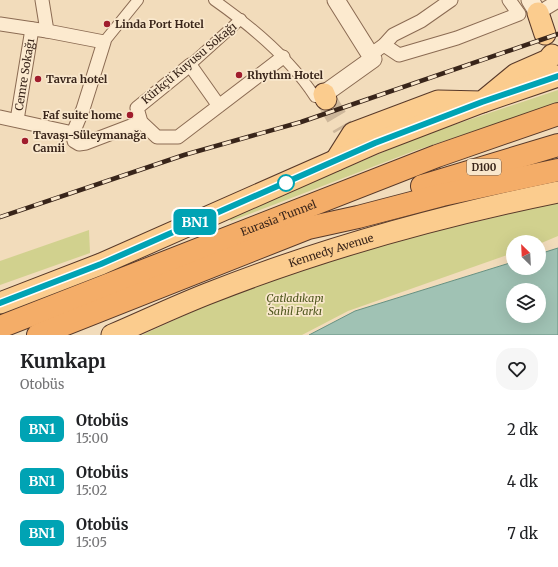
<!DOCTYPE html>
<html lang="tr">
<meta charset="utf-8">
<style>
body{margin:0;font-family:Merriweather,serif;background:#f6f6f6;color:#202124;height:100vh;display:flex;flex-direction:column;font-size:15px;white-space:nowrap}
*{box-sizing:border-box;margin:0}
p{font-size:13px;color:#757577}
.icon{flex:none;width:22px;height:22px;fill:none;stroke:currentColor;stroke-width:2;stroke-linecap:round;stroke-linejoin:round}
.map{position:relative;height:335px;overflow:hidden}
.side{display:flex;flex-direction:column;background:#fff;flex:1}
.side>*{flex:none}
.badge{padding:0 8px;border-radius:6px;font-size:14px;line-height:26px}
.needle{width:26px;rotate:336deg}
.controls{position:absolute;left:506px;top:235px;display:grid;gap:8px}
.controls a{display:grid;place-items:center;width:40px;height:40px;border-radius:50%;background:#fff;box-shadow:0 4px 16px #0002;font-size:20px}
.map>.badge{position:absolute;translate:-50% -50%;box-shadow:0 0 0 2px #fff}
.round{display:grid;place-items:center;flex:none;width:42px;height:42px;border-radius:16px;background:#f6f6f6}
.overview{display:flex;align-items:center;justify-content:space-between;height:68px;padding:0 20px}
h1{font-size:19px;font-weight:700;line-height:30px}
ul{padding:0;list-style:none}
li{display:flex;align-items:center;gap:12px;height:52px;padding:0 20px}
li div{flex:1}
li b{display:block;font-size:15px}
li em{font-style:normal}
li .badge{min-width:44px;font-weight:700;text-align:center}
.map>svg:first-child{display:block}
.green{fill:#d1d18e}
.water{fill:#a0c2b4;stroke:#679182;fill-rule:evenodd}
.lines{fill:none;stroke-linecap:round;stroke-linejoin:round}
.primary-tunnel{stroke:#cdb79b;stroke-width:21;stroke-dasharray:21 10;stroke-linecap:butt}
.pedestrian-casing{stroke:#8b6b53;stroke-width:12}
.minor-casing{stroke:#8b6b53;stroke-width:15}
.tertiary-casing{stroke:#8b6b53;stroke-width:19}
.primary-casing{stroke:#583929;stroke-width:23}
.trunk-casing{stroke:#583929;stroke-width:24}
.pedestrian{stroke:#fceacf;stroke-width:10}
.minor{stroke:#fceacf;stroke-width:13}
.tertiary{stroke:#fceacf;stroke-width:17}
.primary{stroke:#fbcc8e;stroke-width:21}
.trunk{stroke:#f4ad68;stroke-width:22}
.rail-casing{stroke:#39251a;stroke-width:4.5}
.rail{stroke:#f9e7cc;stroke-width:3;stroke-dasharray:9;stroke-linecap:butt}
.line-casing{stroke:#fff;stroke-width:9}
.line{stroke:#00a3b4;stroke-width:6}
.poi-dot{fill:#a01d2d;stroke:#f9e7cc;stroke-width:1.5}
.stop-dot{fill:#fff;stroke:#00a3b4;stroke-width:2}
.labels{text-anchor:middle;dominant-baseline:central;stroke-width:3.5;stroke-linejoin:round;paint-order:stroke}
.shield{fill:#f9e7cc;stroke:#735f4f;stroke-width:1}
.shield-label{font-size:10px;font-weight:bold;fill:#39251a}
.poi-label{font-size:11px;font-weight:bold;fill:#39251a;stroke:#f9e7cc;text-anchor:start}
.street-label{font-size:11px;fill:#39251a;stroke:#f9e7cc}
.park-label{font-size:11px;font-style:italic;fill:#4f571e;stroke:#f9e7cc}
</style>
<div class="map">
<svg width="558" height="335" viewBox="0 0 558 335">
<rect width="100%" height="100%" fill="#f2dcbb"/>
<g class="green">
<polygon points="558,90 558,103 414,151 231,221 229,218 421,136"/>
<polygon points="558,201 558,236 539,244 539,242 513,242 513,253 348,311 302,335 142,335 229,295 336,257 438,228 484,220"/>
<polygon points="89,230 90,253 0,285 0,261"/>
</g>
<path class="water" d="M558 248V335H309L355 311 513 262V268H539V254ZM513 290H539V316H513Z"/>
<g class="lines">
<polyline class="primary-tunnel" points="326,99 343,128"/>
<g class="pedestrian-casing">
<g id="pedestrian">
<path d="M214 0C251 26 290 58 315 97L324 94"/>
<polyline points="104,42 138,0"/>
<polyline points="190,65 241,19"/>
</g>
</g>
<g class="minor-casing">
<g id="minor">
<polyline points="42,0 47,31"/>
<polyline points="538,13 558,1"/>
<polyline points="0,24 47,31 104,42 83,109 73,133"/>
<polyline points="384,45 399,55 457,38 519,14 509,0"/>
<polyline points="377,50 384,45 393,35 421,21 451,0"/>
<polyline points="219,106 190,65 137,108 141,122 157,137 178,137 283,57"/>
<polyline points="0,117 73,133"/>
<path id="s1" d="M17 120 32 29"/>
<polyline points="73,133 74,141 79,144 86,143 141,122"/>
</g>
</g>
<g class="tertiary-casing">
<g id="tertiary">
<polyline points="530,0 538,13"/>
<polyline points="324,94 373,59 336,0"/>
</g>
</g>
<g class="primary-casing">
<g id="primary">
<polyline points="538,13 545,34"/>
<polyline points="324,94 326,99"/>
<polyline points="336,160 353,133 438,101 482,102 516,74 548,60 552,55"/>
<polyline points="0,303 101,264 375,143 482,102 558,76"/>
<path id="s2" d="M112 335C145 321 178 305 212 292 324 248 440 216 558 192"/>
</g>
</g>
<g class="trunk-casing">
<g id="trunk">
<polyline points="422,186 558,145"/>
<path id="s3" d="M0 327 437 156 558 114"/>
<polyline points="38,335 308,228 358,217 442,195 558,170"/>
</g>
</g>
<use href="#pedestrian" class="pedestrian"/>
<use href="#minor" class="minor"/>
<use href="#tertiary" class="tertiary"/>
<use href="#primary" class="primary"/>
<use href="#trunk" class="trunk"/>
<g class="rail-casing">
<polyline id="rail" points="0,217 184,155 301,122 558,34"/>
</g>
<use href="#rail" class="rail"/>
</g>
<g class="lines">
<g class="line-casing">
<polyline id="line" points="0,303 101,264 375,143 482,102 558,76"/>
</g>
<use href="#line" class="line"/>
</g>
<g class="poi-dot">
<circle cx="107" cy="24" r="4"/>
<circle cx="239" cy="75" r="4"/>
<circle cx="38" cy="79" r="4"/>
<circle cx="130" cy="115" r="4"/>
<circle cx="25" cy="141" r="4"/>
</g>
<circle class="stop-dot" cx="286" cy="183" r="8"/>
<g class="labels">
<rect class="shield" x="467" y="159" width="34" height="16" rx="3"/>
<g class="shield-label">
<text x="484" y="167">D100</text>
</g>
<g class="poi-label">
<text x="115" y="24">Linda Port Hotel</text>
<text x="247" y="75">Rhythm Hotel</text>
<text x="46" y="79">Tavra hotel</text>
<text x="122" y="115" text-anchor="end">Faf suite home</text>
<text x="33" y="135">Tavaşı-Süleymanağa<tspan x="33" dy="13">Camii</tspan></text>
</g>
<g class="street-label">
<text transform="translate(189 63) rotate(-40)">Kürkçü Kuyusu Sokağı</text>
<text stroke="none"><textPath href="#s1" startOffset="46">Cemre Sokağı</textPath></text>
<text stroke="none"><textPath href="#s3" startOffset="299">Eurasia Tunnel</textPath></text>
<text stroke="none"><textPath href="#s2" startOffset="235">Kennedy Avenue</textPath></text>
</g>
<g class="park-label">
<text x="295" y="298">Çatladıkapı<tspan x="295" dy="13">Sahil Parkı</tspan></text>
</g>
</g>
</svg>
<div class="controls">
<a><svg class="needle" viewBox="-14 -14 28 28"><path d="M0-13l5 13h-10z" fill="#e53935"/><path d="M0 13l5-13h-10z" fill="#757577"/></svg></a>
<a><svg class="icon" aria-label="layers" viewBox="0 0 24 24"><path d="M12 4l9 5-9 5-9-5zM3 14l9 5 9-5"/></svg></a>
</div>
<b class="badge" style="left:195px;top:222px;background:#00a3b4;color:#fff">BN1</b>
</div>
<section class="side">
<div class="overview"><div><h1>Kumkapı</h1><p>Otobüs</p></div><a class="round"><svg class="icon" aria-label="heart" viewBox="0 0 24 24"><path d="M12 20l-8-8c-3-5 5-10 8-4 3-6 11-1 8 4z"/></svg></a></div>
<ul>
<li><span class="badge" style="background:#00a3b4;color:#fff">BN1</span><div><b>Otobüs</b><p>15:00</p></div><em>2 dk</em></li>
<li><span class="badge" style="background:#00a3b4;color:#fff">BN1</span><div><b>Otobüs</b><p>15:02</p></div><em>4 dk</em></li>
<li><span class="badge" style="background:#00a3b4;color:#fff">BN1</span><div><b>Otobüs</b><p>15:05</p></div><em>7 dk</em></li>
</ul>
</section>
